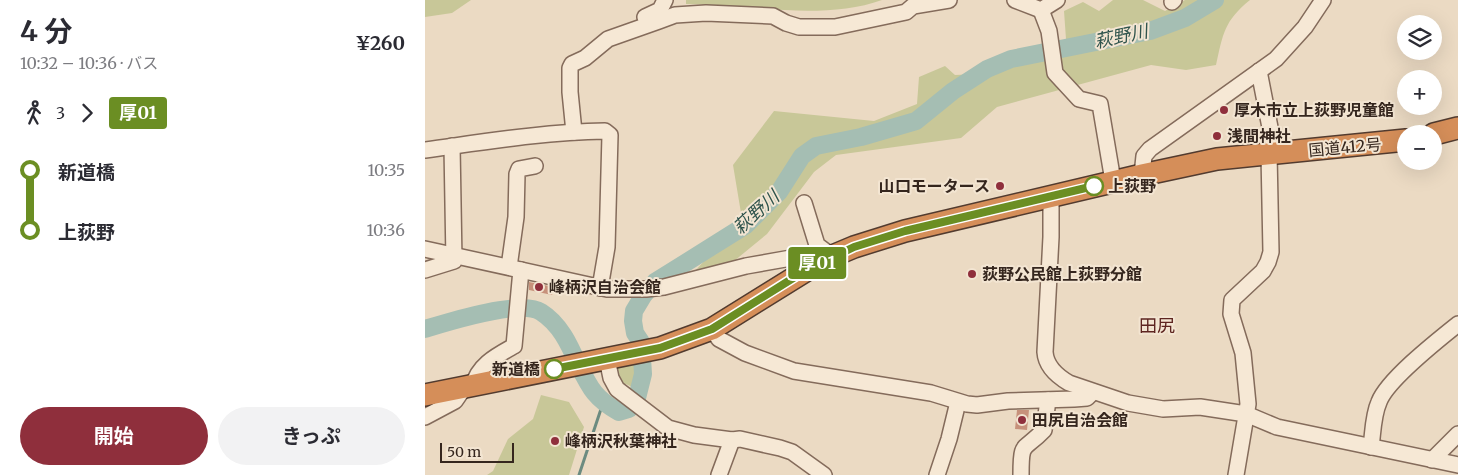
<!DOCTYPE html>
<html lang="ja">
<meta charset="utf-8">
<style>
body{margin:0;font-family:Merriweather,"Noto Sans JP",serif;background:#f2f2f3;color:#2b2b33;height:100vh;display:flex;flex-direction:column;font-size:19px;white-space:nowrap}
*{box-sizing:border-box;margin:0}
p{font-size:16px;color:#7c7c81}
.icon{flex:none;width:28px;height:28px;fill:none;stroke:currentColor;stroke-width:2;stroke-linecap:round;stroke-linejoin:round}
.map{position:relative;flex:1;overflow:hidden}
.side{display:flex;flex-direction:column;background:#fff;width:425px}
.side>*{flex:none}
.badge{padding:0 10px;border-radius:4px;font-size:18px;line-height:32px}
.fabs{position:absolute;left:972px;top:15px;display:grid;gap:10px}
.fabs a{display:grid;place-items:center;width:45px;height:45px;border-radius:50%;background:#fff;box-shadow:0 5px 20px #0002;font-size:25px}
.scale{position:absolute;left:15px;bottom:12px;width:74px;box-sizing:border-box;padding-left:5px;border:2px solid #35261e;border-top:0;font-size:14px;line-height:18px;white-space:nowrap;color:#35261e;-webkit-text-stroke:4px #f3e5d2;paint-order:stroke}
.map>.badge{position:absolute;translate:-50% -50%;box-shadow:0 0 0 2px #fff}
.legs{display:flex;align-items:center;gap:8px;height:55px;padding:0 20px;font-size:16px}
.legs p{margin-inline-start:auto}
.summary{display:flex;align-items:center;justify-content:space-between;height:85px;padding:0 20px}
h1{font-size:28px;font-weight:700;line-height:38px}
.action{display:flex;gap:10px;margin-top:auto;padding:10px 20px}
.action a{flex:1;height:58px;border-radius:30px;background:#8f2f3c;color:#fff;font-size:20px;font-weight:700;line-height:58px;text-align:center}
.action a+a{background:#f2f2f3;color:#2b2b33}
ul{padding:0 20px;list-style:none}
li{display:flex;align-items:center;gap:18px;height:60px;font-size:19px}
li i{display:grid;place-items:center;width:8px;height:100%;margin:0 6px;background:currentColor}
li i::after{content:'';width:12px;height:12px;margin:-6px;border:4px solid;border-radius:50%;background:#fff}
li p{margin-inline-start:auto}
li:first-child i{background:linear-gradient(#0000 50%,currentColor 0)}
li:last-child i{background:linear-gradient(currentColor 50%,#0000 0)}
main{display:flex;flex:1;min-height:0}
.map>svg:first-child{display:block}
.green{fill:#c8c798}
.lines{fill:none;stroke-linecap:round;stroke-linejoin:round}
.stream{stroke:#6c8b80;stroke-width:3}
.river{stroke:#a5beb3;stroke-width:18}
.building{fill:#c7917b}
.minor-casing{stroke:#846b5b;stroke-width:18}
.highway-casing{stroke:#523b2f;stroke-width:24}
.minor{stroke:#f6e8d5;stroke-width:15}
.highway{stroke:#d58e59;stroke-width:21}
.line-1-casing{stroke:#fff;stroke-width:11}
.line-1{stroke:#6b8e23;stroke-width:8}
.poi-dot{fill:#8f2f3c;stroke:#f3e5d2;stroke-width:2}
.stop-1-dot{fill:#fff;stroke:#6b8e23;stroke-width:2.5}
.labels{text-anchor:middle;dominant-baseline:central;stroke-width:4;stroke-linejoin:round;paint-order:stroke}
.poi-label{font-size:16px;font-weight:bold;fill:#35261e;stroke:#f3e5d2;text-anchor:start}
.street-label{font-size:16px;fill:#35261e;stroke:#f3e5d2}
.stop-label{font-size:16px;font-weight:bold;fill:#35261e;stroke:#f3e5d2;text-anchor:start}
.water-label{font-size:18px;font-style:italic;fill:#2e534c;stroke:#f3e5d2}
.neighbourhood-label{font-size:18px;fill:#5e2520;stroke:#f3e5d2}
</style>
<main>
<section class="side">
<div class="summary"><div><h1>4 分</h1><p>10:32 – 10:36 · バス</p></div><b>¥260</b></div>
<div class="legs"><svg class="icon" aria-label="walk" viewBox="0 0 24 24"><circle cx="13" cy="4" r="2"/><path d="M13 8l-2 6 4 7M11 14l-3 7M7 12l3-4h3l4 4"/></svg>3<svg class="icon" aria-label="forward" viewBox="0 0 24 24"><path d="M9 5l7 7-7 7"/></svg><b class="badge" style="background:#6b8e23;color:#fff">厚01</b></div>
<ul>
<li><i style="color:#6b8e23"></i><b>新道橋</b><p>10:35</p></li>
<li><i style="color:#6b8e23"></i><b>上荻野</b><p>10:36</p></li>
</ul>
<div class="action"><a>開始</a><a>きっぷ</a></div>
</section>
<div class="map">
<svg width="1033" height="475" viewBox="0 0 1033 475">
<rect width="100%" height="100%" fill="#ebdac3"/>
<g class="green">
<polygon points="0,0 46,0 27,13 0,17"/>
<path d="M261 0H457C399 21 323 5 261 4Z"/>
<path d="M688 0H718L740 11 760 0H825C799 21 798 34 791 65L761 70 726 65 572 107 536 138 411 155 389 172 342 234 303 266 269 272 282 258 299 246 317 219 308 165 349 111 449 121 492 104 494 77 520 66 530 75 574 73 641 39 639 11 658 2 674 11Z"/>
<polygon points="210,362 210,386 209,388 201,384 195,386 189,366"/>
<polygon points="116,395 144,402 159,427 144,475 62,475 68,471 83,439 108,419"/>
</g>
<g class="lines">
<polyline class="stream" points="154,475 178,403"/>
<path class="river" d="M0 329C23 322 96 299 116 312 135 324 144 344 153 364 165 388 170 399 194 412L204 409 212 398 218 374 216 342 210 333 208 321 209 311 218 296 230 282 321 225 354 192 377 156 391 146 436 137 491 121 528 91 562 69 586 59 725 31 760 18 790 0"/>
</g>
<g class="building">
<polygon points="104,282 129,287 127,295 104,290"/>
<polygon points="592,410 604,410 602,430 590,429"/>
</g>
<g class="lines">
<g class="minor-casing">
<g id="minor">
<polyline points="590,0 616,10 632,0"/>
<polyline points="747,2 749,0"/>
<polyline points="616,10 624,31 630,73 654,99 675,104 688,181"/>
<polyline points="220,17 235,10 240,0"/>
<polyline points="834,71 850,153"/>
<polyline points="149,132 145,92 145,68 147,64 160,58 183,39 234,21 250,15 281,13 348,16 361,23 374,27 410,27 481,12 488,6 524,0"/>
<path d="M0 150C59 142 119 132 180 131L185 135 182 247 175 288"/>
<polyline points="717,175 719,156 725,149 851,59 880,27 898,0"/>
<path d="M626 197V237L620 352C621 367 632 376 644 383L703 403 738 409 775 407 821 414 852 427 1033 465"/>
<polyline points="379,203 392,245 400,251 404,257"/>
<polyline points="0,249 182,289 221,289 239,287 321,266 366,258 381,269"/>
<polyline points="84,267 91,217 92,174 94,169 110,166"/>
<polyline points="0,270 29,261 27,146"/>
<polyline points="287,329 294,339 320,353 369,371 506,393 542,404 552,405 583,401 649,399 662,398 668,392"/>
<polyline points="182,359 186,378 192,389 243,428 269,435 307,440 315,439 355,448 367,452 399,475"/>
<path d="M48 386C53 365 71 356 89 346L96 270"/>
<polyline points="0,417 30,401 39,388"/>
<path d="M946 447C948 433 948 415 954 402 962 380 1013 340 1033 324"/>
<polyline points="1007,460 1033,434"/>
<polyline points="294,475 307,440"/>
<polyline points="512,475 524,439 533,402"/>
<path d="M596 475C596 440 598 452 619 430L623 400"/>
<polyline points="811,475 823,404 818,353 806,314 807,300 838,271 843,262 846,252 844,154"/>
</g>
</g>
<g class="highway-casing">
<g id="highway">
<polyline points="1009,134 1033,128"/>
<polyline points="0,395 235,348 287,329 398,260 429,247 480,231 717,175 792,159 981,140"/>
</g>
</g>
<use href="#minor" class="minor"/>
<use href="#highway" class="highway"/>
</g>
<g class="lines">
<g class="line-1-casing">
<polyline id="line-1" points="129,369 235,348 287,329 381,270 429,247 480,231 669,186"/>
</g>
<use href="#line-1" class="line-1"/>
</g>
<g class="poi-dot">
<circle cx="799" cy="110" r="5"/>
<circle cx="792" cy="136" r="5"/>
<circle cx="575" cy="186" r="5"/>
<circle cx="547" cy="274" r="5"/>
<circle cx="114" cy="287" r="5"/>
<circle cx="597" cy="420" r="5"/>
<circle cx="130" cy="441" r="5"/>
</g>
<g class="stop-1-dot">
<circle cx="669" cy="186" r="9"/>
<circle cx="129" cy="369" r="9"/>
</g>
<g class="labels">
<g class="poi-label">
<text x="809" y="110">厚木市立上荻野児童館</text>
<text x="802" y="136">浅間神社</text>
<text x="565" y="186" text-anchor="end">山口モータース</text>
<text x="557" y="274">荻野公民館上荻野分館</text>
<text x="124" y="287">峰柄沢自治会館</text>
<text x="607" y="420">田尻自治会館</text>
<text x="140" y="441">峰柄沢秋葉神社</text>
</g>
<g class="street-label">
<text transform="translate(920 147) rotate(-5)">国道412号</text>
</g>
<g class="stop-label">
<text x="683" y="186">上荻野</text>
<text x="115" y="369" text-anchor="end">新道橋</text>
</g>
<g class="water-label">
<text transform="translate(696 36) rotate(-12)">萩野川</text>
<text transform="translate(331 212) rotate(-42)">萩野川</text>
</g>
<g class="neighbourhood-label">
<text x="732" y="325">田尻</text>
</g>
</g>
</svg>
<div class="fabs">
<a><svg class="icon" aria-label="layers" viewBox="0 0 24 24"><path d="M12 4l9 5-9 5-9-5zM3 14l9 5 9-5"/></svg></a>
<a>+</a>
<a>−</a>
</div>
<div class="scale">50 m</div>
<b class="badge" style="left:392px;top:263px;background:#6b8e23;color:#fff">厚01</b>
</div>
</main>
